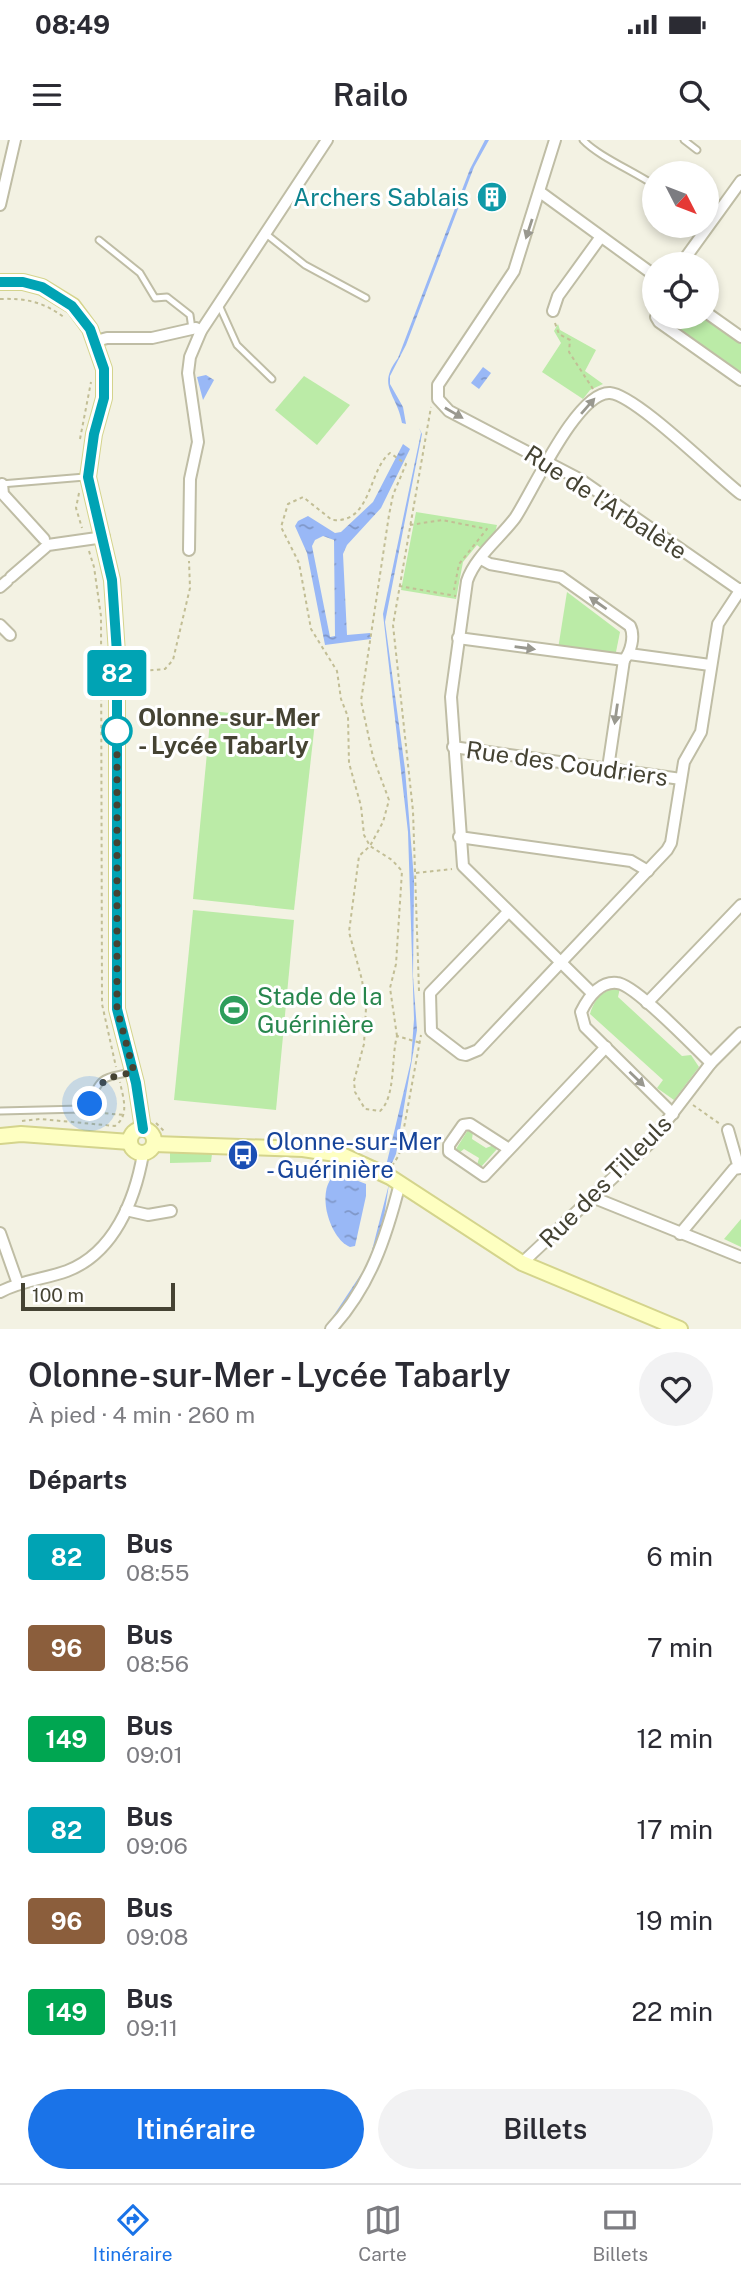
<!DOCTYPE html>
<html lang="fr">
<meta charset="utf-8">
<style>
body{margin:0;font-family:"Public Sans",sans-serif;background:#f2f2f3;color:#2b2b33;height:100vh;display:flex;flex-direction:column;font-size:26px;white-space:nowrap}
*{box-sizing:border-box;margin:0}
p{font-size:23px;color:#7c7c81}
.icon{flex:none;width:38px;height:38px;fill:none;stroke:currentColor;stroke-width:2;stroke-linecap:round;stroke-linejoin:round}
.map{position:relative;height:1189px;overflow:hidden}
.sheet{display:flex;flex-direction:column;background:#fff;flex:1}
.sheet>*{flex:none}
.badge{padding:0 14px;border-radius:5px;font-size:24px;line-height:46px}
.needle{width:46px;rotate:132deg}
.buttons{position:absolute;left:642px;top:21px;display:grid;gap:14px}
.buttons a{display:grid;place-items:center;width:77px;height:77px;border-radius:50%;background:#fff;box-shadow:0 4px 10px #0003;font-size:35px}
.scale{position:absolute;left:21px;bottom:18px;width:154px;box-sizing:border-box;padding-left:7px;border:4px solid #454333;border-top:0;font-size:19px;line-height:24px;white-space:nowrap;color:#454333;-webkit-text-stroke:5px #fff;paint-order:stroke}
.you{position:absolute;width:35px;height:35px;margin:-18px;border:5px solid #fff;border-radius:50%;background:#1a73e8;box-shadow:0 0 0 10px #1a73e833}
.map>.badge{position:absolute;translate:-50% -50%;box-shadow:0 0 0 4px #fff}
h2{padding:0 28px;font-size:26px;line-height:63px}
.round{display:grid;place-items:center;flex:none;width:74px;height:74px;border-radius:37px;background:#f2f2f3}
.overview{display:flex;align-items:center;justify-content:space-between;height:119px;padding:0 28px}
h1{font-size:33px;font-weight:600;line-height:52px}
.primary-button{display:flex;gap:14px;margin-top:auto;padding:14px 28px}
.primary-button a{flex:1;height:80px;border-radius:42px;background:#1a73e8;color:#fff;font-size:28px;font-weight:600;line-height:80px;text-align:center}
.primary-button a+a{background:#f2f2f3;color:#2b2b33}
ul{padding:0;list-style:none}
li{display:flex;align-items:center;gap:21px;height:91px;padding:0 28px}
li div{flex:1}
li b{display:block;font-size:26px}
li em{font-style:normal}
li .badge{min-width:77px;font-weight:700;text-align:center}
.status{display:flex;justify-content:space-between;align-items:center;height:49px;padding:0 35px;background:#fff;direction:ltr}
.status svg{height:19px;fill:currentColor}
header{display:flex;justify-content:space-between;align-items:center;height:91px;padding:0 28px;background:#fff;font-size:32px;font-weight:600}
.tabs{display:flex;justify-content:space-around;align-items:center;height:98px;border-top:2px solid #e1e1e2;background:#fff;font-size:19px;color:#7c7c81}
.tabs a{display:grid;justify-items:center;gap:4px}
.tabs .selected{color:#1a73e8}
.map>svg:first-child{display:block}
.grass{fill:#bbeba7}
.water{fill:url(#water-ripples);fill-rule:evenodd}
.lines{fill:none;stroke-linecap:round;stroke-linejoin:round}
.lane-casing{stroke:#bfbda5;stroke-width:9}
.street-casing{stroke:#bfbda5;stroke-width:14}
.secondary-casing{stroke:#d4d48c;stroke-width:18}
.path{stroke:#c2be95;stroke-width:2;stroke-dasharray:3.5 3.5;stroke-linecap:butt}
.lane{stroke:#fff;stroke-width:5}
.street{stroke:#fff;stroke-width:10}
.secondary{stroke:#feffc1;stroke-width:14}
.oneway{fill:#99988f}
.line-casing{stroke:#fff;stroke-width:16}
.line{stroke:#00a3b4;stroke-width:10}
.walk{stroke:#454333;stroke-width:7;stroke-dasharray:0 12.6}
.stop-dot{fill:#fff;stroke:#00a3b4;stroke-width:3.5}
.labels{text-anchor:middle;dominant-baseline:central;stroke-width:6;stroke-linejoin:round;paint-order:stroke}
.culture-label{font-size:24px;fill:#0d838f;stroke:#fff;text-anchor:end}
.street-label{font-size:24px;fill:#454333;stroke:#fff}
.stop-label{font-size:24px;font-weight:bold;fill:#454333;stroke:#fff;text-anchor:start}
.leisure-label{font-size:24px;fill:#27864d;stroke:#fff;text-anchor:start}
.transit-label{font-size:24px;fill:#164399;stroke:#fff;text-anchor:start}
</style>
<div class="status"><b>08:49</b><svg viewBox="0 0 49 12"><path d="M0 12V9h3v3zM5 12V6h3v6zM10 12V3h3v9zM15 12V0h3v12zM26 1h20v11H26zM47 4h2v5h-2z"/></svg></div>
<header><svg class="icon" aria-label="menu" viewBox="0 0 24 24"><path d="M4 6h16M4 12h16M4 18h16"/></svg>Railo<svg class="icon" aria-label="search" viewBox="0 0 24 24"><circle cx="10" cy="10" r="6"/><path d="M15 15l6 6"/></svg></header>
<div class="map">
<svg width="741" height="1189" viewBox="0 0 741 1189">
<defs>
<pattern id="water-ripples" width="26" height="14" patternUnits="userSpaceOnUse" patternTransform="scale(1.75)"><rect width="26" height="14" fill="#99b8f6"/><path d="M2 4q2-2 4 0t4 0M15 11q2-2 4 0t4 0" fill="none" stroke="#7f97c8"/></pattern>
</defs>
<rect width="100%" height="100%" fill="#f3f2e3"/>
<g class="grass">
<polygon points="662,177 704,177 741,203 741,233"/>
<polygon points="558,184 560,190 596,210 585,231 603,244 590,250 583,259 542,232 561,203 554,191"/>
<polygon points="304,236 350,265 317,305 275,270"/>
<polygon points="416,372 497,385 495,393 482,409 477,405 463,422 456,459 401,450"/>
<polygon points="567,452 620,492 616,512 612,515 558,509"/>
<polygon points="211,571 315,582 294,770 193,759"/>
<polygon points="193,770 294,780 276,970 174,960"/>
<path d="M620 848 618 857 682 916 691 915 699 927 674 960 657 948 663 940 590 874C595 858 603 849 620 848Z"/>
<polygon points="468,990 473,992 472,999 486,1008 494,1005 497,1009 481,1027 477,1025 479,1018 464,1009 459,1013 456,1009"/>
<polygon points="207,1010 212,1014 211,1022 170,1023 170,1011"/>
<polygon points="741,1079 741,1107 724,1099"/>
</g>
<g class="water">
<path d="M485 0H489L474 27 406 205 390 236V244L403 267 406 284 402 283C397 253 376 247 398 218L470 29Z"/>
<polygon points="483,227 491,233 479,249 471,243"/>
<polygon points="206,235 214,240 203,260 197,237"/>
<polygon points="419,288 422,294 385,482 405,629 414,739 413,836 417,890 396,1014 392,1023 386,1026 411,921 414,879 408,692 383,474 421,293"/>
<path d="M403 304 410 309 381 368 347 405 343 414 347 495 370 493 371 499 325 505 307 413 295 386 298 381 308 376 335 393 341 392 373 362ZM323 396 334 400 335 496 330 497 312 406 315 400Z"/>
<path d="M338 1033 366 1044V1056L355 1106 350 1107C328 1098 314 1045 338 1033Z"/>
<polygon points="389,1044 382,1090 369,1128 335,1179 332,1178 369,1122"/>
</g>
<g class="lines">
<g class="lane-casing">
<g id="lane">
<path d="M583 0C598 16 633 31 654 45"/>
<polyline points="684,0 697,10"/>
<polyline points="266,94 305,125 366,158"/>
<polyline points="99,100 140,133 155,158 167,157 190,175 192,189"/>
<polyline points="219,165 237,205 272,239"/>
<polyline points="1,344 85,337"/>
<path d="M0 971 82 969C94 961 94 943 107 938 114 935 123 934 131 932"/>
</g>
</g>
<g class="street-casing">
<g id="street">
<polyline points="555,0 514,131 438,245 438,259 449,271 581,340 741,451"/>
<polyline points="540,52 654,135"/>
<polyline points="0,65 15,0"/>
<polyline points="681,124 741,41"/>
<polyline points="553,171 558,156 600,98"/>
<polyline points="707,173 741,197"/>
<polyline points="656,177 659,182 741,240"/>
<polyline points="96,201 107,198 152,198 196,188 201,191"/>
<polyline points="2,344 3,354 44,399"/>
<polyline points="189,410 190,339 198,302 188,233 190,217 201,191 327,0"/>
<path d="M481 419 490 424 561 437 630 486C635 496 631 512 624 520"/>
<polyline points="11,437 48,405 104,397"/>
<polyline points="0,447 7,441"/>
<polyline points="0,485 10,495"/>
<polyline points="458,498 624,520"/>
<polyline points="629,514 710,525"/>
<polyline points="453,607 681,639"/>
<polyline points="608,628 624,520"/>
<polyline points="459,697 631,721 648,731"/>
<polyline points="508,772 430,853 431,891 461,914 466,915 478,910 667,710 671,703 684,622 701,592 718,484 741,449"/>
<path d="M592 853 463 726 451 557 467 441C475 417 500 398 515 378 532 353 577 251 610 253 636 255 716 335 741 354"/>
<polyline points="647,863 741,765"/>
<path d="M673 974 585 887 581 872C588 858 599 841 617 843 635 844 695 908 711 923"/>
<polyline points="728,990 739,1028"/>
<polyline points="509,1009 470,984 463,985 449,1005 449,1012 484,1036 606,907"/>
<polyline points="592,1057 741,1117"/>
<polyline points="126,1070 148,1075 171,1071"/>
<polyline points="0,1093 18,1144"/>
<polyline points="680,1094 734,1029 741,1028"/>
<polyline points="522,1123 649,1004 711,923 741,893"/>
<path d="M0 1152C22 1140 45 1139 67 1131 114 1113 135 1060 143 1014"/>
<path d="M331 1189C370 1147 386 1098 400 1043"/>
</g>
</g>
<g class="secondary-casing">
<g id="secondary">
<polyline points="0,142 23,142 42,147 73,166 90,189 104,229 104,258 94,294 88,337 112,440 117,513 117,869 136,943 143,989"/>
<circle cx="142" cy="1001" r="12"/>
<polyline points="0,996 21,994 130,1002"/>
<polyline points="154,1004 303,1009 342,1015 390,1037 522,1123 680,1189"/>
</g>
</g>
<g class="path">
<path d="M0 159C26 158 44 162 65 178"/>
<polyline points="555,183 559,194 570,200 569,212 593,249"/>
<polyline points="80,299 91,242"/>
<polyline points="79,353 76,368 82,388"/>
<polyline points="410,385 442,380 487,389 459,424 454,450"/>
<polyline points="89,411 94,427 101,476 102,864 116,927"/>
<polyline points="399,446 456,456"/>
<polyline points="129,532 165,529 173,520 190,448 189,421"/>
<polyline points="416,733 452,729"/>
<polyline points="419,851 413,671 393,485 431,267"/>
<path d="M397 896 390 848 396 824 402 731 392 720 370 706 364 695 361 666 349 623 348 577 341 559 337 531 311 489 299 423 281 387 288 364 303 357 332 380C372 384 368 330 390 313L406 324 393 355 389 375 361 561 373 617 389 660 383 682 370 706 359 716 349 792 362 840 366 868 364 904 354 941 355 952 365 969 380 971C396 957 391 917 397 896L421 903"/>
<polyline points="693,965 720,984"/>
<polyline points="91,972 124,975"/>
<path d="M22 981 40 979 115 986C130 975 123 958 120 942"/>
<polyline points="156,983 164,991"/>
<polyline points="392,1026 399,1015 421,895"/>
</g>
<use href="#lane" class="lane"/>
<use href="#street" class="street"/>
<use href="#secondary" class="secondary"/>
</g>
<defs><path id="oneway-solid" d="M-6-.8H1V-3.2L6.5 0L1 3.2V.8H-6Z" transform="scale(1.75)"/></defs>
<g class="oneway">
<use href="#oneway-solid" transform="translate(529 89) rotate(108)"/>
<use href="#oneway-solid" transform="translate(588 266) rotate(-49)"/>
<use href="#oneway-solid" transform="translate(454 273) rotate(30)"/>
<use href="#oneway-solid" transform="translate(598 463) rotate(-145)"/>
<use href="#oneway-solid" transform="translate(525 508) rotate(8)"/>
<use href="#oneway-solid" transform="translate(616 574) rotate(98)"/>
<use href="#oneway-solid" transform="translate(637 939) rotate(44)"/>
</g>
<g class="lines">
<g class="line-casing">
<polyline id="line" points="0,142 23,142 42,147 72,166 90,189 104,229 104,258 94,294 88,337 112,440 117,513 117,869 136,943 143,989"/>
</g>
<use href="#line" class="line"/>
<path class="walk" d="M90 964C102 937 106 938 134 932L117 869V591"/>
</g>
<defs>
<g id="building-disc" transform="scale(1.575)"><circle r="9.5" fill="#0f9aa8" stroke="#fff"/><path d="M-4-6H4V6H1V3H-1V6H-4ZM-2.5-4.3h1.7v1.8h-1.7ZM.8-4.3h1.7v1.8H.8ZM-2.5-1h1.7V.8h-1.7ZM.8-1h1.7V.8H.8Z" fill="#fff"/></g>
<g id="stadium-disc" transform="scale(1.575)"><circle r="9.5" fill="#2e9e5b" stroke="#fff"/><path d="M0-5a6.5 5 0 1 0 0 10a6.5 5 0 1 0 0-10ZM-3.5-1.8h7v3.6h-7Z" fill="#fff"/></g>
<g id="bus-disc" transform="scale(1.575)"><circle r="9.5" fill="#1a4fb4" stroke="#fff"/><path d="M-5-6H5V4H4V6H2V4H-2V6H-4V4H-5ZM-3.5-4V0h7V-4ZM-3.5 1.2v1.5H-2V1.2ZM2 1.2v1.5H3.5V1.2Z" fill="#fff"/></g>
</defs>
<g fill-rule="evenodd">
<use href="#building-disc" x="492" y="57"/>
<use href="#stadium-disc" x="234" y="870"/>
<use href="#bus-disc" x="243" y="1015"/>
</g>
<circle class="stop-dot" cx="117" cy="591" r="14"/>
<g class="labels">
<g class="culture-label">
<text x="469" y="57">Archers Sablais</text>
</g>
<g class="street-label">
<text transform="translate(606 362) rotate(33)">Rue de l’Arbalète</text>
<text transform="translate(567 623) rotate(8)">Rue des Coudriers</text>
<text transform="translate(605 1041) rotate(-45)">Rue des Tilleuls</text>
</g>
<g class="stop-label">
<text x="138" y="577">Olonne-sur-Mer<tspan x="138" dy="28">- Lycée Tabarly</tspan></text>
</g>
<g class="leisure-label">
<text x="257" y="856">Stade de la<tspan x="257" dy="28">Guérinière</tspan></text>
</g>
<g class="transit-label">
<text x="266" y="1001">Olonne-sur-Mer<tspan x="266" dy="28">- Guérinière</tspan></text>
</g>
</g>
</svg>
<div class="buttons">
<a><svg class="needle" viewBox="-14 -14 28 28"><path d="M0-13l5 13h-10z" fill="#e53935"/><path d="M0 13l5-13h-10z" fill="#7c7c81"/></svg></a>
<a><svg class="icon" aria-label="locate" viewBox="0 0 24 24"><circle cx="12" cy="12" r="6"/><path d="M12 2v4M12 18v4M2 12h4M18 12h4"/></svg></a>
</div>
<div class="scale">100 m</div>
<div class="you" style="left:90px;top:964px"></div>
<b class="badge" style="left:117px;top:533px;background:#00a3b4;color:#fff">82</b>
</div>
<section class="sheet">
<div class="overview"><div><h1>Olonne-sur-Mer - Lycée Tabarly</h1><p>À pied · 4 min · 260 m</p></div><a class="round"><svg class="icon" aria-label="heart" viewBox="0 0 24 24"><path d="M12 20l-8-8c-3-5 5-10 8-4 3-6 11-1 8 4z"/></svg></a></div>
<h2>Départs</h2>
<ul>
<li><span class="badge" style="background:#00a3b4;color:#fff">82</span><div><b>Bus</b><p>08:55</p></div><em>6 min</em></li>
<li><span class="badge" style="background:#8b5e3c;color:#fff">96</span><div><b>Bus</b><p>08:56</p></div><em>7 min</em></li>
<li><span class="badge" style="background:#00a651;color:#fff">149</span><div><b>Bus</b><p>09:01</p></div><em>12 min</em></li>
<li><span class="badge" style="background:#00a3b4;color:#fff">82</span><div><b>Bus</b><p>09:06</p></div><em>17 min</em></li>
<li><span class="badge" style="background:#8b5e3c;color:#fff">96</span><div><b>Bus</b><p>09:08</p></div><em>19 min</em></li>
<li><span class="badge" style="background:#00a651;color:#fff">149</span><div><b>Bus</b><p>09:11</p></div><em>22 min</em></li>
</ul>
<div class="primary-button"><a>Itinéraire</a><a>Billets</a></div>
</section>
<nav class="tabs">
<a class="selected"><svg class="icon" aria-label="directions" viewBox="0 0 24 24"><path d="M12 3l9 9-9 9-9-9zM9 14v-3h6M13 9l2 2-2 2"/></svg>Itinéraire</a>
<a><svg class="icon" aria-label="map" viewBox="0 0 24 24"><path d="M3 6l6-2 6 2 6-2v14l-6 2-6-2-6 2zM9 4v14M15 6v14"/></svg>Carte</a>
<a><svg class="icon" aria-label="tickets" viewBox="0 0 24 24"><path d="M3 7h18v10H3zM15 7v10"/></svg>Billets</a>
</nav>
